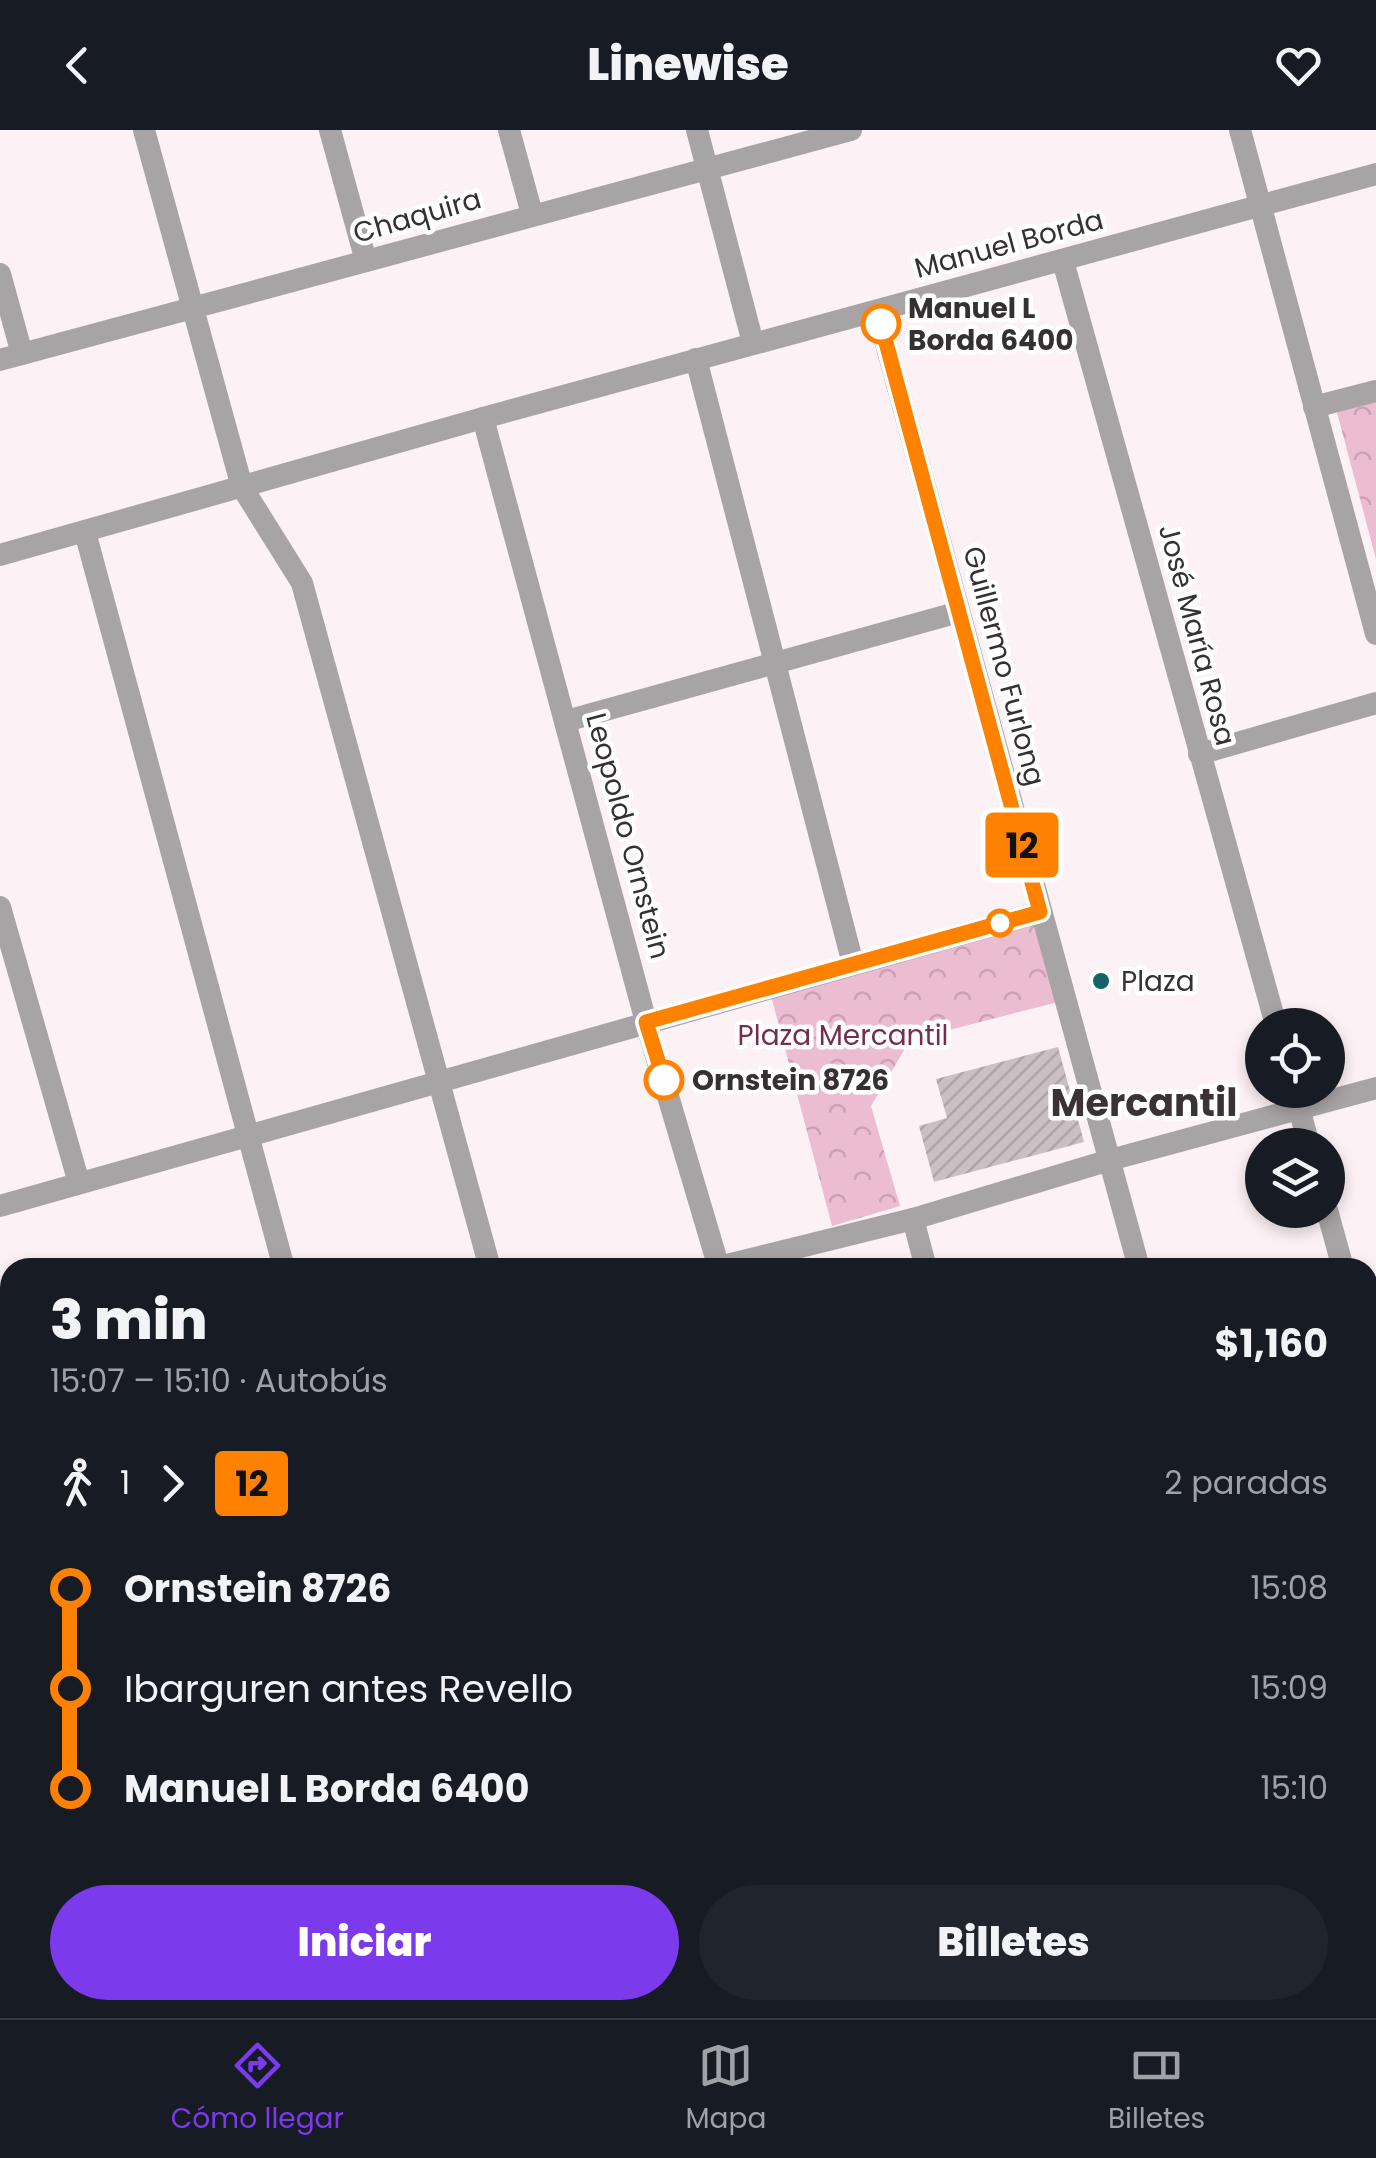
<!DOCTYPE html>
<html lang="es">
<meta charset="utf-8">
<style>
body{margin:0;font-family:Poppins,sans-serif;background:#20242c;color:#f1f3f6;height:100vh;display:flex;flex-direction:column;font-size:38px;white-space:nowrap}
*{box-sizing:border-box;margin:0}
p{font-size:32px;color:#9ea1a6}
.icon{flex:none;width:55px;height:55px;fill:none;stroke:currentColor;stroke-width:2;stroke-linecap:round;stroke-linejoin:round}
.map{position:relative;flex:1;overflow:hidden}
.drawer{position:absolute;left:0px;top:1128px;width:1378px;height:762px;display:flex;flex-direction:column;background:#171b24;border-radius:30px 30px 0 0;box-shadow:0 5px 15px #0003}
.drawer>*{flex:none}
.badge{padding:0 20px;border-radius:8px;font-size:35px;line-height:65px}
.buttons{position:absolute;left:1245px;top:878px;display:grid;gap:20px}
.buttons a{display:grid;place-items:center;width:100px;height:100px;border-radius:50%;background:#171b24;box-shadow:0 5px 15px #0003;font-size:50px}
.map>.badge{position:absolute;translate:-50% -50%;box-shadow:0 0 0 5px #fff}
.legs{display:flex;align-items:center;gap:15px;height:110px;padding:0 50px;font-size:32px}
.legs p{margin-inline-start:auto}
.head{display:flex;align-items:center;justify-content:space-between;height:170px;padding:0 50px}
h1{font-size:55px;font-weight:800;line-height:75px}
.action{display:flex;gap:20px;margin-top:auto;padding:20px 50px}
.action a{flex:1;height:115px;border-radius:60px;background:#7c3aed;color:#fff;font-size:40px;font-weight:800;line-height:115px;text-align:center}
.action a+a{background:#20242c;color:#f1f3f6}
ul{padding:0 50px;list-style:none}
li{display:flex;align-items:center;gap:35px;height:100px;font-size:38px}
li i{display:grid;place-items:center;width:15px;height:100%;margin:0 12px;background:currentColor}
li i::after{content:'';width:25px;height:25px;margin:-12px;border:8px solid;border-radius:50%;background:#171b24}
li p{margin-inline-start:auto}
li:first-child i{background:linear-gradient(#0000 50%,currentColor 0)}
li:last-child i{background:linear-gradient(currentColor 50%,#0000 0)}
header{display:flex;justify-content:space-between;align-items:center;height:130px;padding:0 50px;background:#171b24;font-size:45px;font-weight:800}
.menu{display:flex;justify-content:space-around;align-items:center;height:140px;border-top:2px solid #363941;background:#171b24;font-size:28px;color:#9ea1a6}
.menu a{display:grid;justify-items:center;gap:5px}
.menu .current{color:#7c3aed}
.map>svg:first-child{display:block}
.park{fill:url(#park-crowns)}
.building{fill:url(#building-hatch)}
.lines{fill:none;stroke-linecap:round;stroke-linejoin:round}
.minor{stroke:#a8a4a6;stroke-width:22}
.major{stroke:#6a6265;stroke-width:25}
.line-1-casing{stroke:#fff;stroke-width:22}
.line-1{stroke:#ff8100;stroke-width:15}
.stop-1-dot{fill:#fff;stroke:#ff8100;stroke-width:5}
.poi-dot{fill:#146369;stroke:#fff;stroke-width:4}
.labels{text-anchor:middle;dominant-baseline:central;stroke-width:9;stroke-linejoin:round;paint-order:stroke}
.street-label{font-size:28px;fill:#353133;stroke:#fff}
.stop-label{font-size:28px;font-weight:bold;fill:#353133;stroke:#fff;text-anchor:start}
.poi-label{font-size:28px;fill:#353133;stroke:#fff;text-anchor:start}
.park-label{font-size:28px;fill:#752e51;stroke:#fff}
.district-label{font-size:38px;font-weight:bold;fill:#3a3236;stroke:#fff}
</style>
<header><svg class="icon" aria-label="back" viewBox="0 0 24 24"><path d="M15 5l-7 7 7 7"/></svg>Linewise<svg class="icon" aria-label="heart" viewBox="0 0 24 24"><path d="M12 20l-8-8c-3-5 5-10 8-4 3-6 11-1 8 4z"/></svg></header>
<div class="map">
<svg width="1376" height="1888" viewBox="0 0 1376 1888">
<defs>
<pattern id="park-crowns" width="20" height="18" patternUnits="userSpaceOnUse" patternTransform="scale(2.5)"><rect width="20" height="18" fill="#ecbcd0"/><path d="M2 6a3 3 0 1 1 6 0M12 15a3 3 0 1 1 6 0" fill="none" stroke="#cba2b3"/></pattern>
<pattern id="building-hatch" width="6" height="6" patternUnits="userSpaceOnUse" patternTransform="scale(2.5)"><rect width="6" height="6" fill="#cac0c4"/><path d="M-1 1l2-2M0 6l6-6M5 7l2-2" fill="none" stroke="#aea5a9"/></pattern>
</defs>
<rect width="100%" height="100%" fill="#fcf1f5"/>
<g class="park">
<polygon points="1376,264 1376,429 1335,275"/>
<polygon points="1035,789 1058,872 910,910 871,976 900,1076 832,1096 770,862"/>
</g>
<polygon class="building" points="1058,917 1084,1012 934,1052 919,996 947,988 936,949"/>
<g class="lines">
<g class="minor">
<polyline points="144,0 242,357 302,453 490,1138"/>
<polyline points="330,0 366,131"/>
<polyline points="509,0 532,84"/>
<polyline points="697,0 753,213"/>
<polyline points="1240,0 1376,504"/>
<polyline points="1063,131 1276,895"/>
<polyline points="0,144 22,224"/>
<polyline points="877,181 1139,1138"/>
<polyline points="696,229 853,834"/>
<polyline points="0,230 851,0"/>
<polyline points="1314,277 1376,261"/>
<polyline points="483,288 646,892 719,1138"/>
<polyline points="85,402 284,1138"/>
<polyline points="0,425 483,288 1376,44"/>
<polyline points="566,591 959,482"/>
<polyline points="1199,624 1376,573"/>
<polyline points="0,777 79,1053"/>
<polyline points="1294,960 1309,1015"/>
<polyline points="0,1076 1040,782"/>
<polyline points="1327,1080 1343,1138"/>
<polyline points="913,1089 926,1138"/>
<polyline points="719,1137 913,1089 1110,1030 1376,958"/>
<polyline points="1368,1230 1376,1261"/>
<polyline points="0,1413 10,1448"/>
<polyline points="1368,1768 1376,1770"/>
<polyline points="939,1880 950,1888"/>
<polyline points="124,1888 126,1880"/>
<polyline points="405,1888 411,1880"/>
<polyline points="1108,1888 1110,1880"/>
</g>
<g class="major">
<polyline points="0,1640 10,1635"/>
<polyline points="493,1880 504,1888"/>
</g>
</g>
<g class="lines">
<g class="line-1-casing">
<polyline id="line-1" points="664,950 646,892 1040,782 881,194"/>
</g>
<use href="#line-1" class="line-1"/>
</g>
<g class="stop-1-dot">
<circle cx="881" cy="194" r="18"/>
<circle cx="1000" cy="793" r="12"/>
<circle cx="664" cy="950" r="18"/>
</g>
<circle class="poi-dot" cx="1101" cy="851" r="10"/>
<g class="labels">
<g class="street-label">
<text transform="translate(417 86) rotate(-16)">Chaquira</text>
<text transform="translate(1009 114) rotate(-15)">Manuel Borda</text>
<text transform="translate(1197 505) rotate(75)">José María Rosa</text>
<text transform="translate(1004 536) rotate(75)">Guillermo Furlong</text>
<text transform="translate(628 706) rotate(75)">Leopoldo Ornstein</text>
</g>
<g class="stop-label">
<text x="908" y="178">Manuel L<tspan x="908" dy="32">Borda 6400</tspan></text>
<text x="692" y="950">Ornstein 8726</text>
</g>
<g class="poi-label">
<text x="1121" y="851">Plaza</text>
</g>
<g class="park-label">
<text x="843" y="905">Plaza Mercantil</text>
</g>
<g class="district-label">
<text x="1144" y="972">Mercantil</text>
</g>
</g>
</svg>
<div class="buttons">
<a><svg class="icon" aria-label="locate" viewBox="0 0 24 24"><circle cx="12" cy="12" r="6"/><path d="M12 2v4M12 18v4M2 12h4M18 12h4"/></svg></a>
<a><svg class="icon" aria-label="layers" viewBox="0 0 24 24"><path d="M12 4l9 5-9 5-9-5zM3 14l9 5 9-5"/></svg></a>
</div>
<b class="badge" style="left:1022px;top:715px;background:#ff8100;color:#111">12</b>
<section class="drawer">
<div class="head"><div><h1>3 min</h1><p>15:07 – 15:10 · Autobús</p></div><b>$1,160</b></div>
<div class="legs"><svg class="icon" aria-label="walk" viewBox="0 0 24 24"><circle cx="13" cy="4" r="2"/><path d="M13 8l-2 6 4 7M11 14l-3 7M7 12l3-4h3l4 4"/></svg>1<svg class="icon" aria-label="forward" viewBox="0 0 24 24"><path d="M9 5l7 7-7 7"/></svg><b class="badge" style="background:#ff8100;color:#111">12</b><p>2 paradas</p></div>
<ul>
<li><i style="color:#ff8100"></i><b>Ornstein 8726</b><p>15:08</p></li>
<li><i style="color:#ff8100"></i><span>Ibarguren antes Revello</span><p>15:09</p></li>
<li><i style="color:#ff8100"></i><b>Manuel L Borda 6400</b><p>15:10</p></li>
</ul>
<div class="action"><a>Iniciar</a><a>Billetes</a></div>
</section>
</div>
<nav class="menu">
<a class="current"><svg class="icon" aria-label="directions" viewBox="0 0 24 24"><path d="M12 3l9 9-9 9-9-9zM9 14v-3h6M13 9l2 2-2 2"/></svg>Cómo llegar</a>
<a><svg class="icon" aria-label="map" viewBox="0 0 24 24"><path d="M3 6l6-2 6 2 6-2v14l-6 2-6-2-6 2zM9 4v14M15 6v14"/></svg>Mapa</a>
<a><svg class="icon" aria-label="tickets" viewBox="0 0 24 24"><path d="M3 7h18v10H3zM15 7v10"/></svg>Billetes</a>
</nav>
